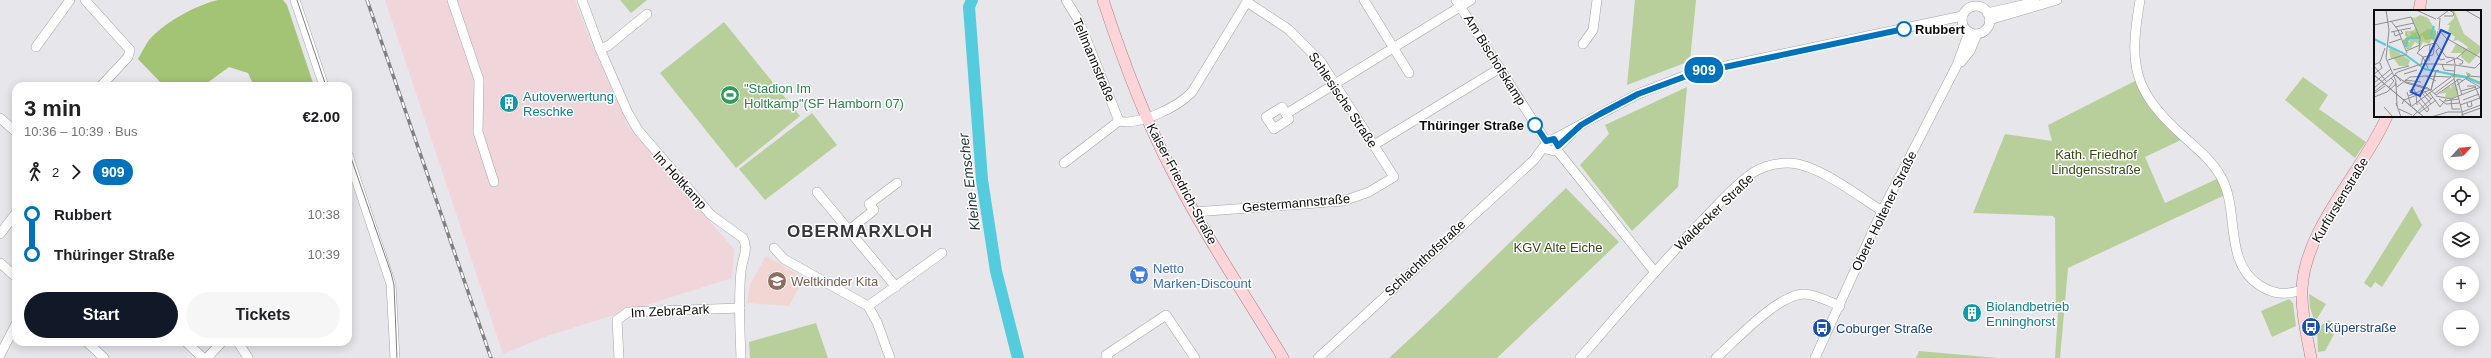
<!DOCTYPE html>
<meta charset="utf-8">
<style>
body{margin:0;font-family:Helvetica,sans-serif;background:#f6f6f6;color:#202124;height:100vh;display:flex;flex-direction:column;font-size:15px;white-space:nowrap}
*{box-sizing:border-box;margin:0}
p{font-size:13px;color:#757577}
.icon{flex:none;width:22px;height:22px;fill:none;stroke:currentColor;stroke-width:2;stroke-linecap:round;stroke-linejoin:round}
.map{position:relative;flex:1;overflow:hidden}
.panel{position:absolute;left:12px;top:82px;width:340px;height:264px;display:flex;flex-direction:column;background:#fff;border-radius:12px;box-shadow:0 2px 10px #0003}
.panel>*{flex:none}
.badge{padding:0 8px;border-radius:13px;font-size:14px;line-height:26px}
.needle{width:26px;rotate:64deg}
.tools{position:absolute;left:2443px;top:134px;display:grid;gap:8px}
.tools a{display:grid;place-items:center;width:36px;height:36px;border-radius:50%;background:#fff;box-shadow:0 2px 10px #0003;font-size:20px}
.map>.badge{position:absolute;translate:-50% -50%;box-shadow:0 0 0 2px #fff}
.legs{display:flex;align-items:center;gap:6px;height:44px;padding:0 12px;font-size:13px}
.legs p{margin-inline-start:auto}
.summary{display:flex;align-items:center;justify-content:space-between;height:68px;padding:0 12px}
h1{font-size:22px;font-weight:600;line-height:30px}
.primary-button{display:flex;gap:8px;margin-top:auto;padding:8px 12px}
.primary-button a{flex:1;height:46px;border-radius:24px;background:#111827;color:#fff;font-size:16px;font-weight:600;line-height:46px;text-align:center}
.primary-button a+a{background:#f6f6f6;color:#202124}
ul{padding:0 12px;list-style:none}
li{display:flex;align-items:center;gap:14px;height:40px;font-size:15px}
li i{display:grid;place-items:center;width:6px;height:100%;margin:0 5px;background:currentColor}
li i::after{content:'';width:10px;height:10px;margin:-5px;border:3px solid;border-radius:50%;background:#fff}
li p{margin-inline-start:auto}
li:first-child i{background:linear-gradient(#0000 50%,currentColor 0)}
li:last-child i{background:linear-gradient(currentColor 50%,#0000 0)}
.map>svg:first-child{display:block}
.industrial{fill:#f0d6da}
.education{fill:#f1d6d4}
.green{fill:#b9cf9b}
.forest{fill:#a3c375}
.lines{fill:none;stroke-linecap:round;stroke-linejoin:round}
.river{stroke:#54ccdd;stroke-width:12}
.minor-casing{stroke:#a4a3a8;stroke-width:10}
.major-casing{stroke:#a97c81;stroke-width:12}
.minor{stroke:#fff;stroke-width:9}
.major{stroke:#fed4d9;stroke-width:11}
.tram{stroke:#808083;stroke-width:1}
.rail-casing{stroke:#808083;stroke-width:3.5}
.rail{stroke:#fff;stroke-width:2;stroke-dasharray:6;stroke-linecap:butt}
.line-1-casing{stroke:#fff;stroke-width:9}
.line-1{stroke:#0072bc;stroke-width:6}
.stop-1-dot{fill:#fff;stroke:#0072bc;stroke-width:2}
.labels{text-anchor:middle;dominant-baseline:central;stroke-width:3;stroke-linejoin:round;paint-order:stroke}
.stop-label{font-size:13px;font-weight:bold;fill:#0c0c0d;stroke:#fff;text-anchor:start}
.street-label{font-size:13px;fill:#0c0c0d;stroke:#fff}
.leisure-label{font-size:13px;fill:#27864d;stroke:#fff;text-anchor:start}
.culture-label{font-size:13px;fill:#0d838f;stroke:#fff;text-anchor:start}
.park-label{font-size:13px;fill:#364912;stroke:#fff}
.shop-label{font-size:13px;fill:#366cbe;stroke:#fff;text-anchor:start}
.education-label{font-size:13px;fill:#785e54;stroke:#fff;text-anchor:start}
.transit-label{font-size:13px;fill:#164399;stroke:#fff;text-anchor:start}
.water-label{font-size:14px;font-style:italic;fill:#1c3134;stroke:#fff}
.district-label{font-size:17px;font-weight:bold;letter-spacing:1px;fill:#38373b;stroke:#fff}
.inset-river{fill:none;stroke:#54ccdd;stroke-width:2}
.inset-road{fill:none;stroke:#8f8f92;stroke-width:1}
.view{fill:#1d4ed8;fill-opacity:0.15;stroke:#1d4ed8;stroke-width:2}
.inset-edge{fill:none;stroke:#0c0c0d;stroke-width:2}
</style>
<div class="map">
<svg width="2491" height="358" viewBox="0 0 2491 358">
<rect width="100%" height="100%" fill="#e7e6eb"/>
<polygon class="industrial" points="385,0 575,0 590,40 628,126 734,249 732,278 547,336 503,354"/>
<polygon class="education" points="766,256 804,278 789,306 747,303 750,284"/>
<g class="green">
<polygon points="620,0 647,0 631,13"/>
<polygon points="1635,0 1696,0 1690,61 1627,85"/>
<polygon points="724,22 800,116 736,168 660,73"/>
<polygon points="2303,77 2328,95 2319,109 2366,142 2355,158 2285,100"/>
<polygon points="2135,81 2149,107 2181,140 2145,157 2165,203 2219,178 2225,195 2068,268 2060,358 2055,358 2058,312 2056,312 2055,218 2053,216 1973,213 2005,134 2052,141 2048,125"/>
<polygon points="1687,87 1678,187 1632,231 1580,165 1609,134 1605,125"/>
<polygon points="812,113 837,145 765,200 739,169"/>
<path d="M1566 188 1619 242 1497 358H1389C1450 303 1507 244 1566 188Z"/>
<polygon points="2412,206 2422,225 2382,287 2375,282 2371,288 2364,283"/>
<polygon points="2309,294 2326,304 2315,322 2310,308"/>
<polygon points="2289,299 2293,303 2296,326 2272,337 2261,311"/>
<polygon points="2328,320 2339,325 2325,351 2318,352 2317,329"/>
<polygon points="816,323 828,358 750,358 749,342"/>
<polygon points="1919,351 1998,358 1916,358"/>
</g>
<path class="forest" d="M218 0H283L287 5 314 86H254L248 73 229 67 203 86H164L138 59C141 54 144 48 147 43 159 25 198 4 218 0Z"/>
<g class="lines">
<polyline class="river" points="972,0 969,7 982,180 996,271 1018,358"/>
<g class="minor-casing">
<g id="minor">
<polyline points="85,0 130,50 128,57 101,86"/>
<polyline points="295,0 324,86"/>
<polyline points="452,0 479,80 478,132 494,182"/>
<path d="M582 0 600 49 628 113 638 130 711 215 743 238C749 249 742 260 741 271 738 300 740 329 741 358"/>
<polyline points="1066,0 1079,21 1119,121"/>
<polyline points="1364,0 1409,73"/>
<polyline points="1456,0 1546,141"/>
<path d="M2140 0C2129 64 2132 90 2182 135 2196 148 2212 160 2221 177 2240 210 2223 261 2259 285 2274 295 2286 295 2302 290"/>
<circle cx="1976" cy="20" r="14"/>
<polyline points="1987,13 2035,2"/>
<polyline points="1989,20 2057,0"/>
<polyline points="1583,44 1593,30 1597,0"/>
<polyline points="36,47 70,0"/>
<polyline points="600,49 608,46 647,14"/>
<polyline points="1961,62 1970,51 1977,34"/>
<polygon points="1282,107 1289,119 1274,129 1266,117"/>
<polyline points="1286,114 1471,0"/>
<polyline points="0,118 16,132"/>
<polyline points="1554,139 1638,94 1692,73 1962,16"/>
<polyline points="1546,141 1546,149 1554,151 1572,133"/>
<polyline points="1374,145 1500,68"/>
<polyline points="1556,149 1654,271"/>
<polyline points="348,155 391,284 395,358"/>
<path d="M1064 163 1119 121C1139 126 1178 107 1192 92L1248 0"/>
<polyline points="817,192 896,287"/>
<polyline points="1194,212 1343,201 1369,192 1394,177 1321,62 1288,29 1247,2"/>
<polyline points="848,231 874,210 869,204 897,183"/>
<polyline points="0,234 16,213"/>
<polyline points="774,248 784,259 868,306 877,322 890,358"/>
<polyline points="0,263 16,277"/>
<polyline points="868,306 942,253"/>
<polyline points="87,342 104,358"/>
<polyline points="186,342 203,358"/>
<polyline points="238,342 248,358"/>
<polyline points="0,355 16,324"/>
<polyline points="207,358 222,342"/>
<polyline points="619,358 617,320 628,312 740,308"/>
<polyline points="1108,358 1106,355 1166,315 1195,358"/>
<polyline points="1318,358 1534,160 1545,145"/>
<path d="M1580 358C1620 312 1659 266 1701 222 1716 207 1736 183 1754 172 1764 166 1776 163 1788 163 1817 163 1858 196 1882 211"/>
<path d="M1716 358C1735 341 1779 293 1805 294 1817 295 1828 301 1840 306"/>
<polyline points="1815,358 1882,211 1957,65 1969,32"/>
</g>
</g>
<g class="major-casing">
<g id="major">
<path d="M1103 0C1122 58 1143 116 1172 171 1205 236 1246 296 1283 358"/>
<polyline points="2419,11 2421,0"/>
<path d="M2311 358C2307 336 2301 312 2302 289 2305 227 2363 172 2387 116"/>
</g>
</g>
<use href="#minor" class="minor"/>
<use href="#major" class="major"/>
<g class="tram">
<polyline points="297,0 326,86"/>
<polyline points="348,149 391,273 394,285 397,358"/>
</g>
<g class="rail-casing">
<polyline id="rail" points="367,0 491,358"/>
</g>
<use href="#rail" class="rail"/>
</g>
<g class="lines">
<g class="line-1-casing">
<polyline id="line-1" points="1535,125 1546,141 1554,139 1558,146 1581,125 1600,114 1638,94 1692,74 1904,29"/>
</g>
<use href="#line-1" class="line-1"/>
</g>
<defs>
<g id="stadium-disc" transform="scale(1)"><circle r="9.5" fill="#2e9e5b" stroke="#fff"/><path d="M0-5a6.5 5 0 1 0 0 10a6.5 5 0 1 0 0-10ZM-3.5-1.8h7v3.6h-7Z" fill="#fff"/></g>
<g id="building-disc" transform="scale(1)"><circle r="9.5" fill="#0f9aa8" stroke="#fff"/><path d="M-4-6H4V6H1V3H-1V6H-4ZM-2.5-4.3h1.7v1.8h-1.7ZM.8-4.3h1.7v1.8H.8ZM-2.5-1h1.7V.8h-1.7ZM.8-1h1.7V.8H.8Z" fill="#fff"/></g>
<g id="supermarket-disc" transform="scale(1)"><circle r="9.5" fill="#3f7fe0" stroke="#fff"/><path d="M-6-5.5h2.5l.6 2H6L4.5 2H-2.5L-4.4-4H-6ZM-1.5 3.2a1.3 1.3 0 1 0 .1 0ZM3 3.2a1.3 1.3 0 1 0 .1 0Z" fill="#fff"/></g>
<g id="school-disc" transform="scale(1)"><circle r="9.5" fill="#8d6e63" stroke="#fff"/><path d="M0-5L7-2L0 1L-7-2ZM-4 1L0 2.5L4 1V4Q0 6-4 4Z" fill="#fff"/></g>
<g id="bus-disc" transform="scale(1)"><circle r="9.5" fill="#1a4fb4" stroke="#fff"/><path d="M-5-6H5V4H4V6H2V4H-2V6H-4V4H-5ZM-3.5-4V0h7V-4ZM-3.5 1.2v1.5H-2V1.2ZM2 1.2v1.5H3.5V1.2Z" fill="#fff"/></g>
</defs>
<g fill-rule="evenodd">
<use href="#stadium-disc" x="730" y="95"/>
<use href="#building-disc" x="509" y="103"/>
<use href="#supermarket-disc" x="1139" y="275"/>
<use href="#school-disc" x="777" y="281"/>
<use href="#building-disc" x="1972" y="313"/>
<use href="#bus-disc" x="2311" y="327"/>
<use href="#bus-disc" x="1822" y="328"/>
</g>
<g class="stop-1-dot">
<circle cx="1904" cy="29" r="7"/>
<circle cx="1535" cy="125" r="7"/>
</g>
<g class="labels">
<g class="stop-label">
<text x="1915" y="29">Rubbert</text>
<text x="1524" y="125" text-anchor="end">Thüringer Straße</text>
</g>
<g class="street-label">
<text transform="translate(1094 60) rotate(67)">Tellmannstraße</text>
<text transform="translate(1495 60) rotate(58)">Am Bischofskamp</text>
<text transform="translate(1343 100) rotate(56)">Schlesische Straße</text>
<text transform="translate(680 180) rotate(48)">Im Holtkamp</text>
<text transform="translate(1182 184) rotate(62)">Kaiser-Friedrich-Straße</text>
<text transform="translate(2340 200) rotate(-59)">Kurfürstenstraße</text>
<text transform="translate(1296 203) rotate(-5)">Gestermannstraße</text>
<text transform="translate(1884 211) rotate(-64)">Obere Holtener Straße</text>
<text transform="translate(1714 212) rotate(-44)">Waldecker Straße</text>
<text transform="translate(1425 258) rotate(-43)">Schlachthofstraße</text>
<text transform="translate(670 311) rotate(-3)">Im ZebraPark</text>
</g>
<g class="leisure-label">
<text x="744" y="88">"Stadion Im<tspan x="744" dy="15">Holtkamp"(SF Hamborn 07)</tspan></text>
</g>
<g class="culture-label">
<text x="523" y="96">Autoverwertung<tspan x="523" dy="15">Reschke</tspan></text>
<text x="1986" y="306">Biolandbetrieb<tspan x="1986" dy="15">Enninghorst</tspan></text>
</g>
<g class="park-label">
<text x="2096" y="154">Kath. Friedhof<tspan x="2096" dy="15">Lindgensstraße</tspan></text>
<text x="1558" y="247">KGV Alte Eiche</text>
</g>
<g class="shop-label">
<text x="1153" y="268">Netto<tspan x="1153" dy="15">Marken-Discount</tspan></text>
</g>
<g class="education-label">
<text x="791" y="281">Weltkinder Kita</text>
</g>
<g class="transit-label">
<text x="2325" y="327">Küperstraße</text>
<text x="1836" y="328">Coburger Straße</text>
</g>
<g class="water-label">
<text transform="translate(969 182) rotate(-97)">Kleine Emscher</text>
</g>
<g class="district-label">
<text x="860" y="231">OBERMARXLOH</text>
</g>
</g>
<g transform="translate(2374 10)">
<rect width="107" height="107" fill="#e7e6eb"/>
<path d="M75 0H80L90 24 107 37V41L95 54 87 47 88 43H77L82 34 93 39 94 37 84 30 79 31 81 27 74 21 76 15H73L80 8V4ZM46 5 54 8 62 21 61 32 58 29 55 34 49 32 45 40 46 35 41 32 36 39 32 37 34 32H36L33 25 35 22 31 25V21H38L42 18 37 7 41 8ZM17 38 36 50 34 56H25L20 49H17L15 39ZM81 72 84 80 83 86 76 89 71 87 72 83 65 84 75 76 78 79 77 76Z" fill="#b9cf9b"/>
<path d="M36 19 39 23 44 22 45 25 54 19 62 21 61 32 58 29 51 30 48 25 46 29 36 27 32 37 36 39H33L28 31 33 27 31 25 33 22 34 28 38 24ZM70 62 93 66 92 62 97 64 95 67 107 72V75L91 68 77 67V65Z" fill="#a3c375"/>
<path class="inset-river" d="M59 28 57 23 60 16M0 29 12 35M14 36 29 43 51 59 91 67 107 74M32 37 34 28H45"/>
<path class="inset-road" d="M12 0 15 20 12 48 22 71 21 76M42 0 62 9M91 0 107 9M70 6H79L80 3 75 0M37 7 46 28 45 41M63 9 75 0M17 11 24 20 33 43M0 15 37 7M21 17 40 13M65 20 72 28 107 48M65 20 66 8M17 22 37 18M20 22 21 26 29 23 27 21M15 33 27 29M61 33 64 21M62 33 72 47M65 38 62 41 66 50 71 49M32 41 46 35M43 43 50 36 61 33M43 43 49 47 54 58M59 45 61 33M72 47 80 48 81 55M83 48 89 51 88 54H85M14 50 33 44M55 51 56 35M72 53 83 48 93 39M62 54 80 55M68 54 70 60 80 61M0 55 6 52 11 38M47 55 49 47 59 45M81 55 80 69 89 106M81 55 101 58 107 52M0 56 12 71M19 60 35 56M0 64 8 58 6 53M30 64 43 60M0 65 46 104M0 65 50 107M52 66 77 67M83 69 88 85M92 69 106 77M31 70 47 72M27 71 21 64 24 62 47 54H62M29 71 54 78 62 85M0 73 17 59M22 73 23 96M83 75 95 66 107 67M93 76H101L107 91M15 77 20 71 17 68M23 77 36 67 52 66 62 71M0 78 18 63M57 80 62 60M35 81 40 79 42 84 43 95M87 81 102 77M0 82 21 65 32 73 57 80 62 61H65L63 60M33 82 37 96M55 82 66 97 72 89M1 83 11 76M48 83 57 94M60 84 80 69M62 85 85 69 89 71M34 86 49 80 57 89M62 86 77 89 107 77M0 87 13 82 22 74M65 89 72 94 86 93M77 89 78 99H86M89 90 105 84M44 91 53 102 55 99 44 85M71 91 85 89M22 93 27 107M93 93 94 97 98 96 97 91M28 94 30 90 56 80M86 95 106 88M38 96 77 67M10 97 19 107M25 99 38 105M45 103 62 90M87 105 107 98M39 106 59 87M57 107 74 102H88L107 95"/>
<path class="view" d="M67 20 76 24 46 86 37 82Z"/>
<rect width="107" height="107" class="inset-edge"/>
</g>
</svg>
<div class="tools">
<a><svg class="needle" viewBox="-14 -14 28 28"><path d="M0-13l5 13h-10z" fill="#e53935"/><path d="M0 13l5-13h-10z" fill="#757577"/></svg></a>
<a><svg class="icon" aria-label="locate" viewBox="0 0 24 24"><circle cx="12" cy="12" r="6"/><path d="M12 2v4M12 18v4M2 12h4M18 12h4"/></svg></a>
<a><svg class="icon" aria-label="layers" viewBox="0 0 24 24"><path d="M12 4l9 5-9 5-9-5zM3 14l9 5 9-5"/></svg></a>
<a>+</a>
<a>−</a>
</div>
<b class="badge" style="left:1704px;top:70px;background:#0072bc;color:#fff">909</b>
<section class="panel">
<div class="summary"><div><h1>3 min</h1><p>10:36 – 10:39 · Bus</p></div><b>€2.00</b></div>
<div class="legs"><svg class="icon" aria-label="walk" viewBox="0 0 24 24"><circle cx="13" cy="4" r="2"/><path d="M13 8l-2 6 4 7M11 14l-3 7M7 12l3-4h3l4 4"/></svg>2<svg class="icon" aria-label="forward" viewBox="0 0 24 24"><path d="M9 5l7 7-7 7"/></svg><b class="badge" style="background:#0072bc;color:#fff">909</b></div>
<ul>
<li><i style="color:#0072bc"></i><b>Rubbert</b><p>10:38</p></li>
<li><i style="color:#0072bc"></i><b>Thüringer Straße</b><p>10:39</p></li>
</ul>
<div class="primary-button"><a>Start</a><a>Tickets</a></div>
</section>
</div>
